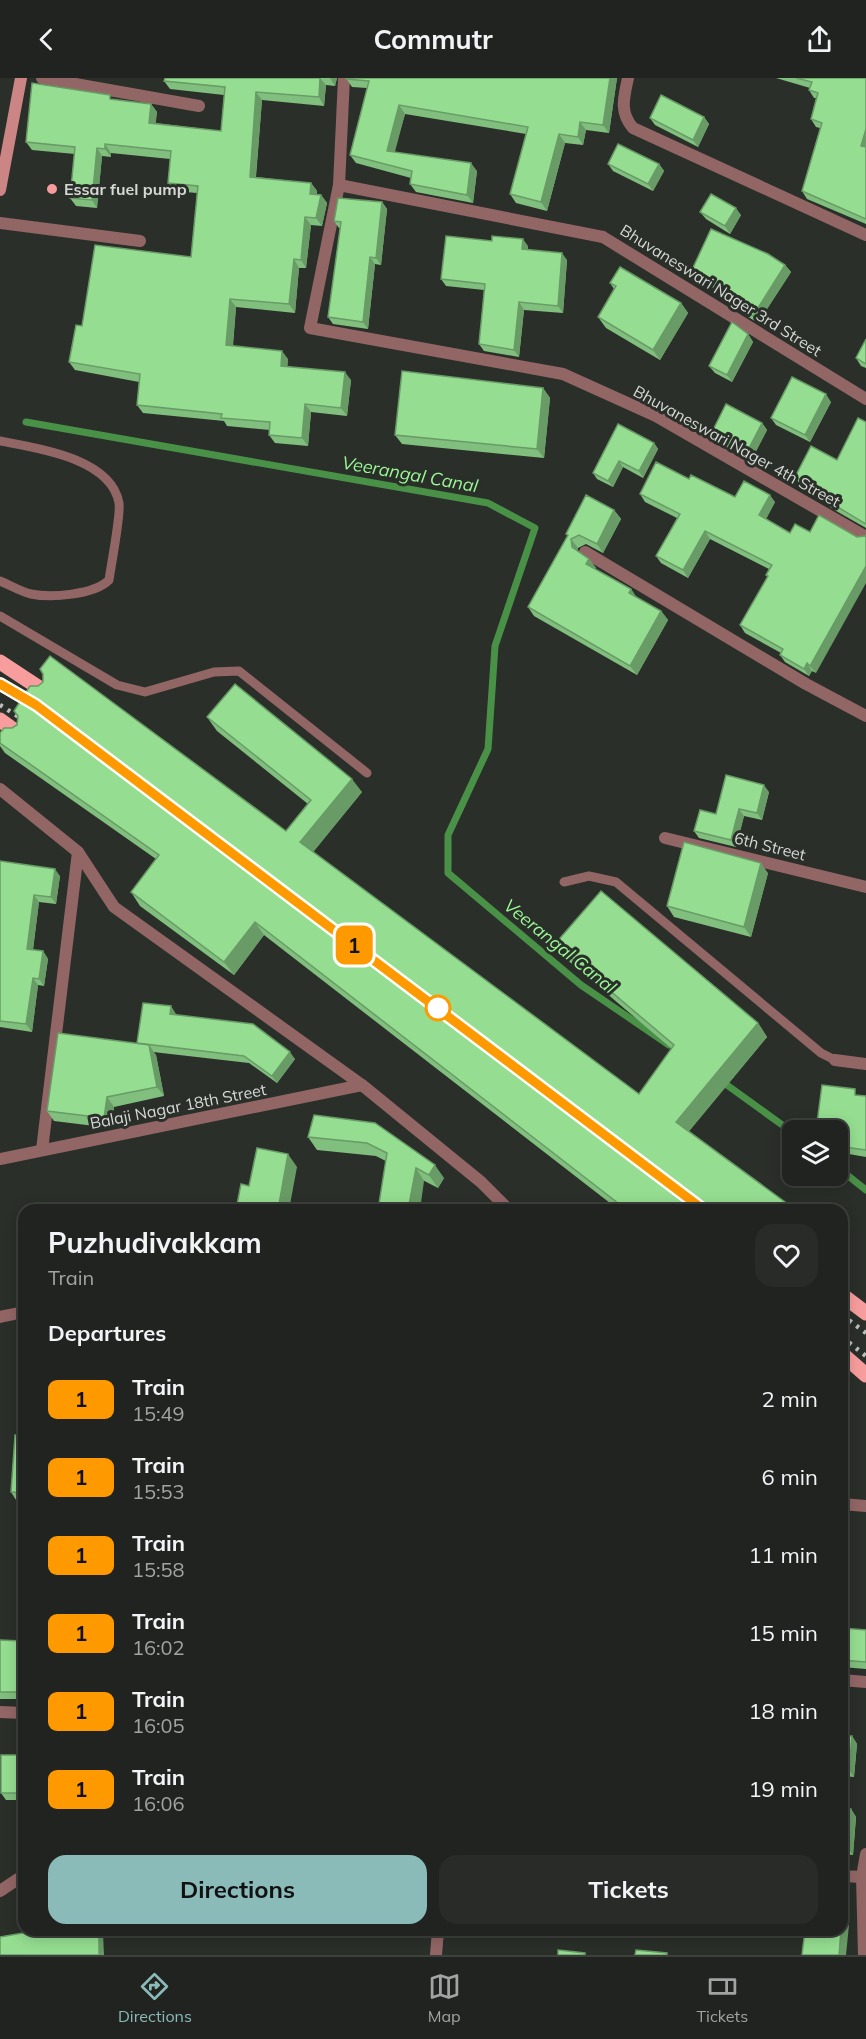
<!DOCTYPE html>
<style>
body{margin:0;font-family:Mulish,sans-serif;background:#282b28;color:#f1f3f6;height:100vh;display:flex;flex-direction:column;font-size:22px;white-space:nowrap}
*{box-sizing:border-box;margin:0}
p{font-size:20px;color:#a2a4a4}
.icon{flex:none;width:33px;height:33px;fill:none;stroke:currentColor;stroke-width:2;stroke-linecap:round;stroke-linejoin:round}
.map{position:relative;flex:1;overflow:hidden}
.panel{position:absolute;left:18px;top:1126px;width:830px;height:732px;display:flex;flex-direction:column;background:#20231f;border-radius:18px;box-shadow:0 3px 15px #0003,0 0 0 2px #3d403d}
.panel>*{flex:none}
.badge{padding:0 12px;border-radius:9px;font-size:21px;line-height:39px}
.tools{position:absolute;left:782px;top:1042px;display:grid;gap:12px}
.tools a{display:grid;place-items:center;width:66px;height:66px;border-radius:12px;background:#20231f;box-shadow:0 3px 15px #0003,0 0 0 2px #3d403d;font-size:30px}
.map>.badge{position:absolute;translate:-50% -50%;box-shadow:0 0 0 3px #fff}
h2{padding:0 30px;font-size:22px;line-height:54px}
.round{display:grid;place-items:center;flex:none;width:63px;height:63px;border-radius:18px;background:#282b28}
.headline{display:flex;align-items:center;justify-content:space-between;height:102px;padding:0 30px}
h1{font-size:28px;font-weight:700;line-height:45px}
.action{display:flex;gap:12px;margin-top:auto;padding:12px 30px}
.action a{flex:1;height:69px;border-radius:18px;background:#8bbbb9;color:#111;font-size:24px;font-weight:700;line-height:69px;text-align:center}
.action a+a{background:#282b28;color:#f1f3f6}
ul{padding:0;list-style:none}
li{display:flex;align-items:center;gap:18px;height:78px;padding:0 30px}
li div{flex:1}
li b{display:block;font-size:22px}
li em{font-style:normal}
li .badge{min-width:66px;font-weight:700;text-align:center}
header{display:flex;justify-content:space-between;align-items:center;height:78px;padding:0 30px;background:#20231f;font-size:27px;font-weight:700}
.tabs{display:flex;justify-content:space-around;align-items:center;height:84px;border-top:2px solid #3d403d;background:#20231f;font-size:16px;color:#a2a4a4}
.tabs a{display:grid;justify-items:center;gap:3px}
.tabs .on{color:#8bbbb9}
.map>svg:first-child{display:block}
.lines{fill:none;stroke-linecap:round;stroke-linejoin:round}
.stream{stroke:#4a9148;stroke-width:7}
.lane{stroke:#936666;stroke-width:9}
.street{stroke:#936666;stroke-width:12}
.secondary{stroke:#cc8585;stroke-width:12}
.primary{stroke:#f89d9d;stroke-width:15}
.rail{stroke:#bcbfbb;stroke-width:4.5;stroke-dasharray:3 6;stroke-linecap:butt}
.wall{fill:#80bf7d}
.shaded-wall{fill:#689b66}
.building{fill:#95de91;stroke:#689b66;stroke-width:1.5}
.line-casing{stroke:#fff;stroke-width:14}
.line{stroke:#f90;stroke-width:9}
.poi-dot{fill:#f59b9c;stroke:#2a2f29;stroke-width:2}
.stop-dot{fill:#fff;stroke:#f90;stroke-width:3}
.labels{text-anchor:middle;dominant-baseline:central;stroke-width:6;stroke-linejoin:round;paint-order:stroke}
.poi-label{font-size:16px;font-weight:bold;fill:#d5d8d4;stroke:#2a2f29;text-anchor:start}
.street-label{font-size:16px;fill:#d5d8d4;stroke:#2a2f29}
.water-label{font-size:18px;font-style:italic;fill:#99f795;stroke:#2a2f29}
</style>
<header><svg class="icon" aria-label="back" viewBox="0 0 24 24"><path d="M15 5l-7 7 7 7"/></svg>Commutr<svg class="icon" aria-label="share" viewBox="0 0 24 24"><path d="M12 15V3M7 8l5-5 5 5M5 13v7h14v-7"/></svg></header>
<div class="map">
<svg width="866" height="1877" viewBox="0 0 866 1877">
<rect width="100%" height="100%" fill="#2a2f29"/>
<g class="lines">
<g class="stream">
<polyline points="26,344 488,425 535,450 495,568 488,671 448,757 448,795 581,907 669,967"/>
<polyline points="720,1002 792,1054"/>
<polyline points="837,1089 866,1112"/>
</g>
<g class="lane">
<path d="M0 363C37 370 111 380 119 425 121 437 111 487 109 502 94 517 51 520 31 516 21 514 10 507 0 503"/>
<polyline points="0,538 117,607 145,614 214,594 239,593 367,695"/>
<polyline points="564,804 589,798 616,804 821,975 835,982"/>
</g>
<g class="street">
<polyline points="42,0 199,28"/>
<polyline points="344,0 339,107 310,250 563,296 656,338 866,459"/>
<path d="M628 0C624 19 619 34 633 50L866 157"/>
<polyline points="339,107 603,159 866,321"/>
<polyline points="0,145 140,163"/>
<polyline points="585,474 806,606 866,638"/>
<polyline points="0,711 78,774 114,829 362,1007 481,1104 509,1132"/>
<polyline points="665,760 866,809"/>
<polyline points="835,982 866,986"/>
<polyline points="42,1072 78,774"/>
<polyline points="0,1081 362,1007"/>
<polyline points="0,1239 24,1234"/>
<polyline points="842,1426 866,1428"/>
<polyline points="842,1602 866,1604"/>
<polyline points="0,1634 24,1635"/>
<polyline points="842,1798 862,1799"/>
<polyline points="0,1813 24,1797"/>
<polyline points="436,1877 438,1852"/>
<polyline points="864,1877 862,1799 866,1776"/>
</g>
<polyline class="secondary" points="0,112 21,0"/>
<g class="primary">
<polyline points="0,584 44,613"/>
<polyline points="0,642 18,655"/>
<polyline points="842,1217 866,1235"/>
<polyline points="842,1276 866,1297"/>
</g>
<g class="rail">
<polyline points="0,606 36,628"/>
<polyline points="0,627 30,646"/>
<polyline points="842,1237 866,1255"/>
<polyline points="842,1259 866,1278"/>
</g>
</g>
<g class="wall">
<polygon points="165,0 337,0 335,8 326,7 324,28 262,22 256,99 311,105 317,113 317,117 321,117 327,125 322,148 311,147 306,190 299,190 295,235 236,229 233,268 288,281 287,288 351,302 347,338 311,334 308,368 275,365 269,357 270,352 227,348 224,343 143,335 137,327 139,304 75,292 69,284 82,248 191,179 197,115 173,113 168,105 170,81 111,75 111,79 102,78 97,130 76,128 70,120 75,76 32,72 26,64 114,22 151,26 157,34 155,45 221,53 224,17 170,11 164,3"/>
<polygon points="346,0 617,0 609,55 586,52 583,67 565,65 547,133 516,125 510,116 526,56 405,36 394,74 477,93 473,125 416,114 410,106 411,100 356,85 350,77 367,10 352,9"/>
<polygon points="776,0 866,0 866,146 807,121 802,113 820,50 816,49 811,41 816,20 814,20 809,12 810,10"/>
<polygon points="704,39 709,46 698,69 655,47 650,40"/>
<polygon points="608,86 659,86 664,93 653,113 613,93"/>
<polygon points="382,124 387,131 381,187 375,186 368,251 333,246 328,239 340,150 339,150 334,143"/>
<polygon points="700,134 741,137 730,156 706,141"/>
<polygon points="528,168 528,172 567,182 563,235 524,232 519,279 484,273 479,266 484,212 446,208 441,201"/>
<polygon points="785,187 791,194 758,245 745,237 740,229 742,225 696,201 691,194"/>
<polygon points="610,205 681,225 688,235 660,282 606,250 598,239 614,211"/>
<polygon points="748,256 753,264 732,304 715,295 709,288"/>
<polygon points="866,261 866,290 861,288 856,280"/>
<polygon points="543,310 550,320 544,380 402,366 395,357"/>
<polygon points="831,324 810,364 776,347 771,340"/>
<polygon points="866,344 866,450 831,430 826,422 827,420 800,406 795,399 837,382"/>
<polygon points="762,345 767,352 751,383 716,363 711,356"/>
<polygon points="654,365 658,371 643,400 623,389 613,409 597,401 593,395"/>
<polygon points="689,401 735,419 775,424 766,441 816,595 812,593 809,598 785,584 780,577 781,575 745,555 740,547 768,499 766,497 769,491 710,461 688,500 661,485 656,478 677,440 645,424 640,416"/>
<polygon points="614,432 621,441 603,475 586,466 578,470 578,473 589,481 596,490 595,491 631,511 636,519 661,533 668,542 637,597 534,538 528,529 568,458 566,456"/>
<polygon points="38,608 286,753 308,726 217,653 207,639 362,714 313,774 639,1016 672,971 565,880 555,866 758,945 767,959 689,1053 796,1132 619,1132 264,857 234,897 140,828 131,814 156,781 5,675 0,668 0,655 12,650 17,647"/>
<polygon points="769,714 762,742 744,738 736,769 699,760 694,753 716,736"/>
<polygon points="0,783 60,798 56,826 39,824 33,872 43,873 48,881 44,908 38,907 32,954 0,949"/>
<polygon points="768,795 751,859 674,839 667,828"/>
<polygon points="176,936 176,937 295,981 277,1005 249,985 153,974 156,977 164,1018 114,1029 111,1050 54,1043 47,1033"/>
<polygon points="866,1018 866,1079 837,1074 837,1053"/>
<polygon points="314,1037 444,1100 438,1110 376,1078 317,1072 308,1059"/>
<polygon points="24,1357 24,1422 16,1422 11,1414"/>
<polygon points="842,1550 866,1552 866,1591 842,1589"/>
<polygon points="0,1562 22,1563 24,1565 24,1621 0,1621"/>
<polygon points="842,1658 852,1658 857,1666 854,1699 842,1698"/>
<polygon points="24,1677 24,1722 6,1722 1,1715"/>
<polygon points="842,1731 851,1731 856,1739 853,1777 842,1776"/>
<polygon points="179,1852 214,1852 214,1855 180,1854"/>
</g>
<g class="shaded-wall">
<polygon points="320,0 326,7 324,28 319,19"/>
<polygon points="330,0 337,0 335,8"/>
<polygon points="610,0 617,0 609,55 603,47"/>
<polygon points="256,14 262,22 255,107 250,99"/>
<polygon points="151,26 157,34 155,53 149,45"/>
<polygon points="399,27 405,36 393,81 387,73"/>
<polygon points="704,39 709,46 698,69 693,62"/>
<polygon points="580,44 586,52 583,67 578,59"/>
<polygon points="866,51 866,74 861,68"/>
<polygon points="559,56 565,65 547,133 541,124"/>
<polygon points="105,66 111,75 111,79 105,71"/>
<polygon points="97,70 102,78 97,130 92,122"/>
<polygon points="471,85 477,93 473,125 467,117"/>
<polygon points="659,86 664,93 653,113 648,106"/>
<polygon points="311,105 317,113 316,124 310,116"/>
<polygon points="321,117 327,125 322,148 316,140"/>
<polygon points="382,124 387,131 381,187 376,180"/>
<polygon points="736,130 741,137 730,156 725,148"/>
<polygon points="305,139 311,147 306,190 301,182"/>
<polygon points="523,161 528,168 527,178 522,171"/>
<polygon points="562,175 567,182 563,235 558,228"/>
<polygon points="370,179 375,186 368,251 363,244"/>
<polygon points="294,181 299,190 295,235 289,226"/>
<polygon points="785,187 791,194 758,245 753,238"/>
<polygon points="230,221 236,229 232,275 226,267"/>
<polygon points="519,224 524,232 519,279 514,272"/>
<polygon points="681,225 688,235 660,282 653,272"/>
<polygon points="748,256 753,264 732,304 727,297"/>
<polygon points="282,273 288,281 287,296 281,288"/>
<polygon points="345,294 351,302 347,338 341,330"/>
<polygon points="543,310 550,320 544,380 537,371"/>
<polygon points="826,316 831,324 810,364 805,357"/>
<polygon points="305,326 311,334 308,368 302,360"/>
<polygon points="762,345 767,352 751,383 746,376"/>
<polygon points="654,365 658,371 643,400 639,393"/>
<polygon points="619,383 623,389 613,409 608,403"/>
<polygon points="770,417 775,424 764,445 759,437"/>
<polygon points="614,432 621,441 603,475 597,466"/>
<polygon points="705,453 710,461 688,500 683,492"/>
<polygon points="571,461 578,470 578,478 572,469"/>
<polygon points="589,481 596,490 593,495 586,486"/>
<polygon points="866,488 866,505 816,595 810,588"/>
<polygon points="631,511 637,520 629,515"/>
<polygon points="661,533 668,542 637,597 630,588"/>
<polygon points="807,585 812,593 809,598 804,591"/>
<polygon points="352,701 362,714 310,778 300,764"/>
<polygon points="764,707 769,714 762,742 757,735"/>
<polygon points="739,731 744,738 736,769 731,762"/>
<polygon points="761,785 768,795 751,859 744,849"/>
<polygon points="55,791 60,798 56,826 51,819"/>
<polygon points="34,817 39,824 32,878 27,871"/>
<polygon points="255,844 264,857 234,897 224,884"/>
<polygon points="43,873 48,881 44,908 39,901"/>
<polygon points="33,900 38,907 32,954 26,946"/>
<polygon points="171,928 176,936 175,943 170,936"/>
<polygon points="758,945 767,959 686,1057 676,1044"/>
<polygon points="149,967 156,977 164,1018 157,1009"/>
<polygon points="290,974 295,981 277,1005 272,998"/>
<polygon points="107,1019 114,1029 111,1050 104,1040"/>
<polygon points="288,1076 297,1089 289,1132 278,1132"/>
<polygon points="435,1087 444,1100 438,1110 429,1097"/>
<polygon points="416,1090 424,1103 420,1132 408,1132"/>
<polygon points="22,1563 24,1565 24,1617 22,1614"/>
<polygon points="852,1658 857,1666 854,1699 849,1692"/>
<polygon points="851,1731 856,1739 853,1777 848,1770"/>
<polygon points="843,1838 849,1847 846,1877 839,1877"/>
<polygon points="99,1852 101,1852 103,1855 104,1877 99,1877"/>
</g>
<g class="building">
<polygon points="165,0 320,0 319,19 256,14 250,99 311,105 310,116 321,117 316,140 305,139 301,182 294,181 289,226 230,221 226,267 282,273 281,288 345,294 341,330 305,326 302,360 269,357 270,344 221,340 222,336 137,327 140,296 69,284 76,247 82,248 95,167 191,179 198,108 168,105 171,73 105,66 105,71 97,70 92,122 70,120 75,69 26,64 32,5 110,17 110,21 151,26 149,45 221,53 225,9 164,3"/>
<polygon points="346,0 610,0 603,47 580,44 578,59 559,56 541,124 510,116 528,49 399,27 387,73 471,85 467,117 410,106 412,93 350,77 369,3 346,1"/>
<polygon points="796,0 866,0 866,51 861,68 866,69 866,141 802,113 822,45 811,41 818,15 809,12 812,4"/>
<polygon points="661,17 704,39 693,62 650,40"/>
<polygon points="618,66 659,86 648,106 608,86"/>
<polygon points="711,116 736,130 725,148 700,134"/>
<polygon points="338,120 382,124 376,180 370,179 363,244 328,239 341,144 334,143"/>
<polygon points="711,151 768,176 785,187 753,238 740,229 744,221 691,194"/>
<polygon points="446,158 492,163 492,158 523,161 522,171 562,175 558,228 519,224 514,272 479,266 485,206 441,201"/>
<polygon points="620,189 681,225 653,272 598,239 616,208 610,205"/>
<polygon points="732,244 748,256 727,297 709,288"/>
<polygon points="866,261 866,286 856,280"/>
<polygon points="402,293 543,310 537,371 395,357"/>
<polygon points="792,299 826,316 805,357 771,340"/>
<polygon points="726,326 762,345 746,376 711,356"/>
<polygon points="858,340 866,344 866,446 826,422 829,416 795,399 811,368 837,382"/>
<polygon points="618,346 654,365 639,393 619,383 608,403 593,395"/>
<polygon points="656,384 689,401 691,397 735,419 744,403 770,417 759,437 790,455 795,446 810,454 819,437 857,459 865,458 866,457 866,488 810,588 807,585 804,591 780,577 783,571 740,547 768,498 766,497 772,487 705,453 683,492 656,478 680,436 640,416"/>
<polygon points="586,417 614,432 597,466 579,457 571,461 572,469 589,481 586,486 631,511 629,515 661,533 630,588 528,529 568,457 566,456"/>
<polygon points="50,578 286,753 311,722 207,639 235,606 352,701 300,764 639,1016 674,967 555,866 601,813 758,945 676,1044 796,1132 627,1132 255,844 224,884 131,814 159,777 0,665 0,655 4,650 12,650 17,647 18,638 14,633 30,608 38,608 43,604 43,596 40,591"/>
<polygon points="726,697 764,707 757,735 739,731 731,762 694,753 700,732 716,736"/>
<polygon points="684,764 761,785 744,849 667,828"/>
<polygon points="0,783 55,791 51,819 34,817 27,871 43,873 39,901 33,900 26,946 0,943"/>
<polygon points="143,925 171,928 170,936 253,946 290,974 272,998 244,978 137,965"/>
<polygon points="58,955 149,967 157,1009 107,1019 104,1040 47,1033"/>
<polygon points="822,1007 855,1011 855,1017 866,1018 866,1072 837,1068 837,1053 816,1053"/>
<polygon points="314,1037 375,1045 435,1087 429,1097 416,1090 408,1132 378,1132 387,1075 367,1065 308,1059"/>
<polygon points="257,1070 288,1076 278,1132 236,1132 241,1106 249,1108"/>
<polygon points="15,1357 24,1357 24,1415 11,1414"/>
<polygon points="842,1550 866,1552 866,1584 842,1582"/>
<polygon points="0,1562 22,1563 22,1614 0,1614"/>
<polygon points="842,1658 852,1658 849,1692 842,1691"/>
<rect x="1" y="1677" width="23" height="38"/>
<polygon points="842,1731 851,1731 848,1770 842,1769"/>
<polygon points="40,1852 99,1852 99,1877 0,1877 0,1859"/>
<polygon points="805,1852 841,1852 839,1877 802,1877"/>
<polygon points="558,1872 585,1875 585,1877 558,1877"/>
<polygon points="636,1872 667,1875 667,1877 635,1877"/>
</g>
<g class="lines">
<g class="line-casing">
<polyline id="line" points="0,606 36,627 704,1132"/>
</g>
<use href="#line" class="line"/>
</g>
<circle class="poi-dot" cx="52" cy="111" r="6"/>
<circle class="stop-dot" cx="438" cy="930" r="12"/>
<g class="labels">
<g class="poi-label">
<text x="64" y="111">Essar fuel pump</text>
</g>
<g class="street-label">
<text transform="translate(721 212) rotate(32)">Bhuvaneswari Nager 3rd Street</text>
<text transform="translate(737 368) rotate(29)">Bhuvaneswari Nager 4th Street</text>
<text transform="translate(770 768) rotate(14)">6th Street</text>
<text transform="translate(178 1028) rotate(-11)">Balaji Nagar 18th Street</text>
</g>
<g class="water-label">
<text transform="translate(410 396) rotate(10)">Veerangal Canal</text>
<text transform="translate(560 868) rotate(39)">Veerangal Canal</text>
</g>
</g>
</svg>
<div class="tools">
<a><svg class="icon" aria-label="layers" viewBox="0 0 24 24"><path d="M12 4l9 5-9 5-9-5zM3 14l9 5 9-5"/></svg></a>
</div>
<b class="badge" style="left:354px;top:867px;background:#f90;color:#111">1</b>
<section class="panel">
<div class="headline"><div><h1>Puzhudivakkam</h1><p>Train</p></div><a class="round"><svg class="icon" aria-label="heart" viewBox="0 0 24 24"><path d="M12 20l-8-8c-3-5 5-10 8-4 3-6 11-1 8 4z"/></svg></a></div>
<h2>Departures</h2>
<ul>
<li><span class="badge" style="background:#f90;color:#111">1</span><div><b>Train</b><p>15:49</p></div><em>2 min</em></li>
<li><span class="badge" style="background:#f90;color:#111">1</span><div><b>Train</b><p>15:53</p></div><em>6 min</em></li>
<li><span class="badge" style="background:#f90;color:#111">1</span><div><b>Train</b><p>15:58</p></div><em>11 min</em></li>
<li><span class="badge" style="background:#f90;color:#111">1</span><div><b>Train</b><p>16:02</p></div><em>15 min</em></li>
<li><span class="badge" style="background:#f90;color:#111">1</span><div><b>Train</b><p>16:05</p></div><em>18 min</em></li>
<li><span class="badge" style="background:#f90;color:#111">1</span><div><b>Train</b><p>16:06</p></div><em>19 min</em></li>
</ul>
<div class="action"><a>Directions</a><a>Tickets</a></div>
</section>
</div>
<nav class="tabs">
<a class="on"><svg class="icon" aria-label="directions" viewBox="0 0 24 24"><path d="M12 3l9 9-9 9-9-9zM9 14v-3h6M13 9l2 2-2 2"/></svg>Directions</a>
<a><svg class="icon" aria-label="map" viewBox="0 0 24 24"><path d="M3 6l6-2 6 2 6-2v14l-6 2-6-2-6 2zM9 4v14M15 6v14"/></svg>Map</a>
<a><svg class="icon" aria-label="tickets" viewBox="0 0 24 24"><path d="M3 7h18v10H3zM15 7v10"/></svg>Tickets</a>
</nav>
